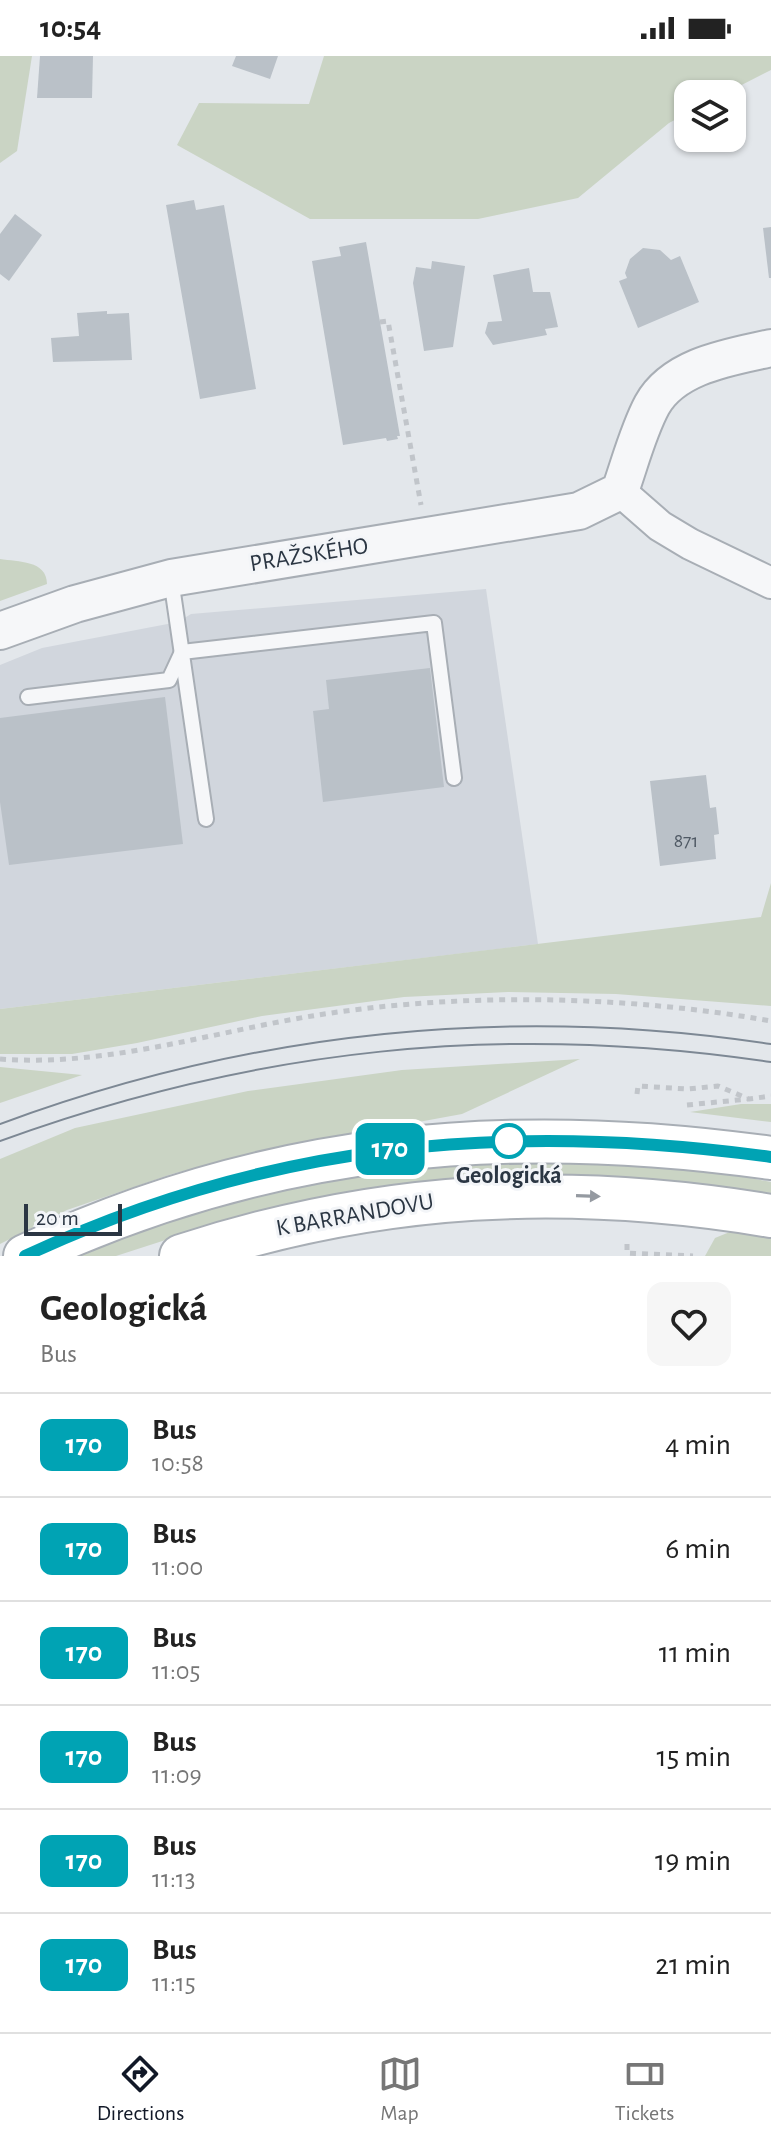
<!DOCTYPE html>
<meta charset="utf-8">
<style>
body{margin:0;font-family:"Alegreya Sans",sans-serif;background:#f6f6f6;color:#222;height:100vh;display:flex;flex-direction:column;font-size:30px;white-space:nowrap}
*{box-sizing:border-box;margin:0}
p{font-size:26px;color:#767676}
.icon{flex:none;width:44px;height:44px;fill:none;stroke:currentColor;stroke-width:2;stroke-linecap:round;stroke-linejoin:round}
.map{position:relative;height:1200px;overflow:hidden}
.details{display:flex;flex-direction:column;background:#fff;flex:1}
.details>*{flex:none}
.badge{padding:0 16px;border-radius:12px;font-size:28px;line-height:52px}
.fabs{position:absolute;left:674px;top:24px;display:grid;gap:16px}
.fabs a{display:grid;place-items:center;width:72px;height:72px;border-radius:16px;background:#fff;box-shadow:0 2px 6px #0004;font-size:40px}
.scale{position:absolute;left:24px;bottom:20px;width:98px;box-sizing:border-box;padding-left:8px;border:4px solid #2b3643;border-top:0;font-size:22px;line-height:28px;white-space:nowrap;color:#2b3643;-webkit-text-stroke:6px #f3f5f8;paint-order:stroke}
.map>.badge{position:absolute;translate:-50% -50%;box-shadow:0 0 0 4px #fff}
.round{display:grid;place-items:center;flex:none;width:84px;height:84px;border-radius:16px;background:#f6f6f6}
.headline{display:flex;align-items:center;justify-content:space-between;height:136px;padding:0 40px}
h1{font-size:38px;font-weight:700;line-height:60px}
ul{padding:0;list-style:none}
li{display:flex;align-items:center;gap:24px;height:104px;padding:0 40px;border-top:2px solid #e0e0e0}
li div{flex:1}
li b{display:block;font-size:30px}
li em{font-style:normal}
li .badge{min-width:88px;font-weight:700;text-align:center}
.status{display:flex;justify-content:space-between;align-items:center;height:56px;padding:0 40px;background:#fff;direction:ltr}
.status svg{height:22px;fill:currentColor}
.dock{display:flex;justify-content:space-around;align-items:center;height:112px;border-top:2px solid #e0e0e0;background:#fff;font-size:22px;color:#767676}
.dock a{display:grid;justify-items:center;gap:4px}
.dock .current{color:#111827}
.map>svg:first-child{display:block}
.built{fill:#d1d6dd}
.green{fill:#cad4c4}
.building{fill:#bac1c8}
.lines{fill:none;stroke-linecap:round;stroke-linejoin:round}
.service-casing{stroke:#a8aeb5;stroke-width:18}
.minor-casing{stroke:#a8aeb5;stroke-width:34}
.tertiary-casing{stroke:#a8aeb5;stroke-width:40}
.secondary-casing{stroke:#a8aeb5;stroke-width:46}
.path{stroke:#c1c5ca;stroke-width:5;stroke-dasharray:6 6;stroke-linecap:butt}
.service{stroke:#f6f7f9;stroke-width:14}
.minor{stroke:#f6f7f9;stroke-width:30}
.tertiary{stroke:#f6f7f9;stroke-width:36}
.secondary{stroke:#fff;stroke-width:42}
.tram{stroke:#7d8894;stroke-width:2}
.oneway{fill:#959aa1}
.line-casing{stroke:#fff;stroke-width:18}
.line{stroke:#00a3b4;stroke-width:12}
.stop-dot{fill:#fff;stroke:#00a3b4;stroke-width:4}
.labels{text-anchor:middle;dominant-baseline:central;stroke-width:6;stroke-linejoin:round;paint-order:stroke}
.number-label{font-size:20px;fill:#4f5964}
.street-label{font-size:24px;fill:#2b3643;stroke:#f3f5f8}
.stop-label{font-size:24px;font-weight:bold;fill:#2b3643;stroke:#f3f5f8}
</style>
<div class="status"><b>10:54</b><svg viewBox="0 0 49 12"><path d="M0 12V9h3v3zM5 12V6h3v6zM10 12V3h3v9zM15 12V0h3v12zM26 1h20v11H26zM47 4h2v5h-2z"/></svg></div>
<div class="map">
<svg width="771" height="1200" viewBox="0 0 771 1200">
<rect width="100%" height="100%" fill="#e3e7eb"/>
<polygon class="built" points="486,533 538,888 0,953 0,609 42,592 178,566 191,558"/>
<g class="green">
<polygon points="0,0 32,0 17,95 0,107"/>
<polygon points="324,0 771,0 771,14 724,38 688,38 688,57 669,67 578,142 478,163 310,163 177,89 199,47 309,48"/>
<path d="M0 503C18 506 47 504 47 528L0 545Z"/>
<polygon points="771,827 771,950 616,938 508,936 404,941 262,960 137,987 72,998 0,998 0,953 761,861"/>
<polygon points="580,1003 462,1058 260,1095 172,1118 67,1154 0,1188 0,1103 75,1072 248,1035 402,1014"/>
<polygon points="0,1011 82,1019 0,1047"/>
<polygon points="741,1048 771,1048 771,1066 690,1056"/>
<polygon points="585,1103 715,1115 771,1126 771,1137 646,1122 549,1118 460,1123 359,1135 249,1157 116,1200 70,1200 217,1150 281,1132 406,1111"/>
<polygon points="737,1173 771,1179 771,1200 705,1200 715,1182"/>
</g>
<g class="building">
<polygon points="40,0 93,0 92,42 37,42"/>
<polygon points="236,0 278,0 270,23 232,10"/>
<polygon points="194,144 196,154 224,149 256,333 200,343 166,149"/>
<polygon points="15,158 42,179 9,225 0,218 0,178"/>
<polygon points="771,171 771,222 769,222 763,172"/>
<polygon points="366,186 400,380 397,380 398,383 387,385 386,382 343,389 312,205 341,200 339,191"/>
<polygon points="643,192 660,194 671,204 680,200 699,246 638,272 619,225 627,222 625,217 630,203"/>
<polygon points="432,205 465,210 453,291 424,295 413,227 416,211 431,213"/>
<polygon points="529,212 533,236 550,236 558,271 545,273 547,279 493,289 485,277 488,266 502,265 493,219"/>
<polygon points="107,255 107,258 129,257 132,304 53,306 51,282 79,280 77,257"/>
<polygon points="430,612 444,731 323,746 313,655 329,653 326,624"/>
<polygon points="165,641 183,788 9,809 0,746 0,662"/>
<polygon points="706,719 710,752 716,751 719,778 714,779 716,803 660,810 650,725"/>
</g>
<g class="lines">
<g class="service-casing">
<g id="service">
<polyline points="171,523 206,763"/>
<polyline points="28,641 169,624 182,596 434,567 454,722"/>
</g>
</g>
<g class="minor-casing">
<polyline id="minor" points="620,435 660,470 690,488 771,527"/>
</g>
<g class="tertiary-casing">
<path id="tertiary" d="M0 575 75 548 171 522 579 455 620 435C630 407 638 375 652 349 674 309 731 301 771 292"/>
</g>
<g class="secondary-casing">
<g id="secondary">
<path d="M25 1200C268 1086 507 1065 771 1102"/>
<path d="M181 1200C380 1135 565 1126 771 1160"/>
</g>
</g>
<g class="path">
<polyline points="380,266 388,265 421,449"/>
<path d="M0 1003C106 1011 208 977 312 960 458 936 625 939 771 965"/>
<polyline points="637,1038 638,1030 688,1033 718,1030 749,1043 771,1040"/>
<polyline points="687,1049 748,1043"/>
<polyline points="627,1188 627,1197 693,1200"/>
</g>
<use href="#service" class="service"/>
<use href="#minor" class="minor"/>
<use href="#tertiary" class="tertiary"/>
<use href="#secondary" class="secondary"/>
<g class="tram">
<path d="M0 1068C251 975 506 948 771 988"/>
<path d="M0 1085C255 992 503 966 771 1006"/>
</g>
</g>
<defs><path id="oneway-solid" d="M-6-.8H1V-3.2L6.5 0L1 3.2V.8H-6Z" transform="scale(2)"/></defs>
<use class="oneway" href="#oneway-solid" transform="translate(588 1140) rotate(2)"/>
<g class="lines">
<g class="line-casing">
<path id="line" d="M25 1200C268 1086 508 1065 771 1101"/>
</g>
<use href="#line" class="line"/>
</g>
<circle class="stop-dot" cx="509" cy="1085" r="16"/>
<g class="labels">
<g class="number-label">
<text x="686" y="785">871</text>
</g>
<g class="street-label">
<text transform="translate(309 499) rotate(-9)">PRAŽSKÉHO</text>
<text transform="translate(355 1159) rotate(-10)">K BARRANDOVU</text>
</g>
<g class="stop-label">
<text x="509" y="1120">Geologická</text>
</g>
</g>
</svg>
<div class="fabs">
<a><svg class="icon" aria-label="layers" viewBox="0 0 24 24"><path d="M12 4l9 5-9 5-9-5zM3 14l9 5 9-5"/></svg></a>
</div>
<div class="scale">20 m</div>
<b class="badge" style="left:390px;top:1093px;background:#00a3b4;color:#fff">170</b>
</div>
<section class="details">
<div class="headline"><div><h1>Geologická</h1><p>Bus</p></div><a class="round"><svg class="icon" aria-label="heart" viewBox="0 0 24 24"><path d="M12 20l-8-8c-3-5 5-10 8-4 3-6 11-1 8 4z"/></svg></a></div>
<ul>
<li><span class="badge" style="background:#00a3b4;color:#fff">170</span><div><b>Bus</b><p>10:58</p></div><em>4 min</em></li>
<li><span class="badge" style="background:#00a3b4;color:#fff">170</span><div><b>Bus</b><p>11:00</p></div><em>6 min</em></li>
<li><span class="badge" style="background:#00a3b4;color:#fff">170</span><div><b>Bus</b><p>11:05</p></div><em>11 min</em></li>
<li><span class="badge" style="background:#00a3b4;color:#fff">170</span><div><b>Bus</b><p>11:09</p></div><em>15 min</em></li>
<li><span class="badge" style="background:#00a3b4;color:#fff">170</span><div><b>Bus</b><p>11:13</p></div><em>19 min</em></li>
<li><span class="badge" style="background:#00a3b4;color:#fff">170</span><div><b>Bus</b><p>11:15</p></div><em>21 min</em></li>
</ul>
</section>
<nav class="dock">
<a class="current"><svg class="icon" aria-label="directions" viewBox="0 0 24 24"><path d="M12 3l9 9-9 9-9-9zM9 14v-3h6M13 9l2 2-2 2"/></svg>Directions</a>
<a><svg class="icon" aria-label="map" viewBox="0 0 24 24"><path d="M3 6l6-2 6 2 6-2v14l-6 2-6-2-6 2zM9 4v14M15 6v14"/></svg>Map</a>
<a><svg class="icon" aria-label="tickets" viewBox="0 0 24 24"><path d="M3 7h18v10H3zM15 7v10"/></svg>Tickets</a>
</nav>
